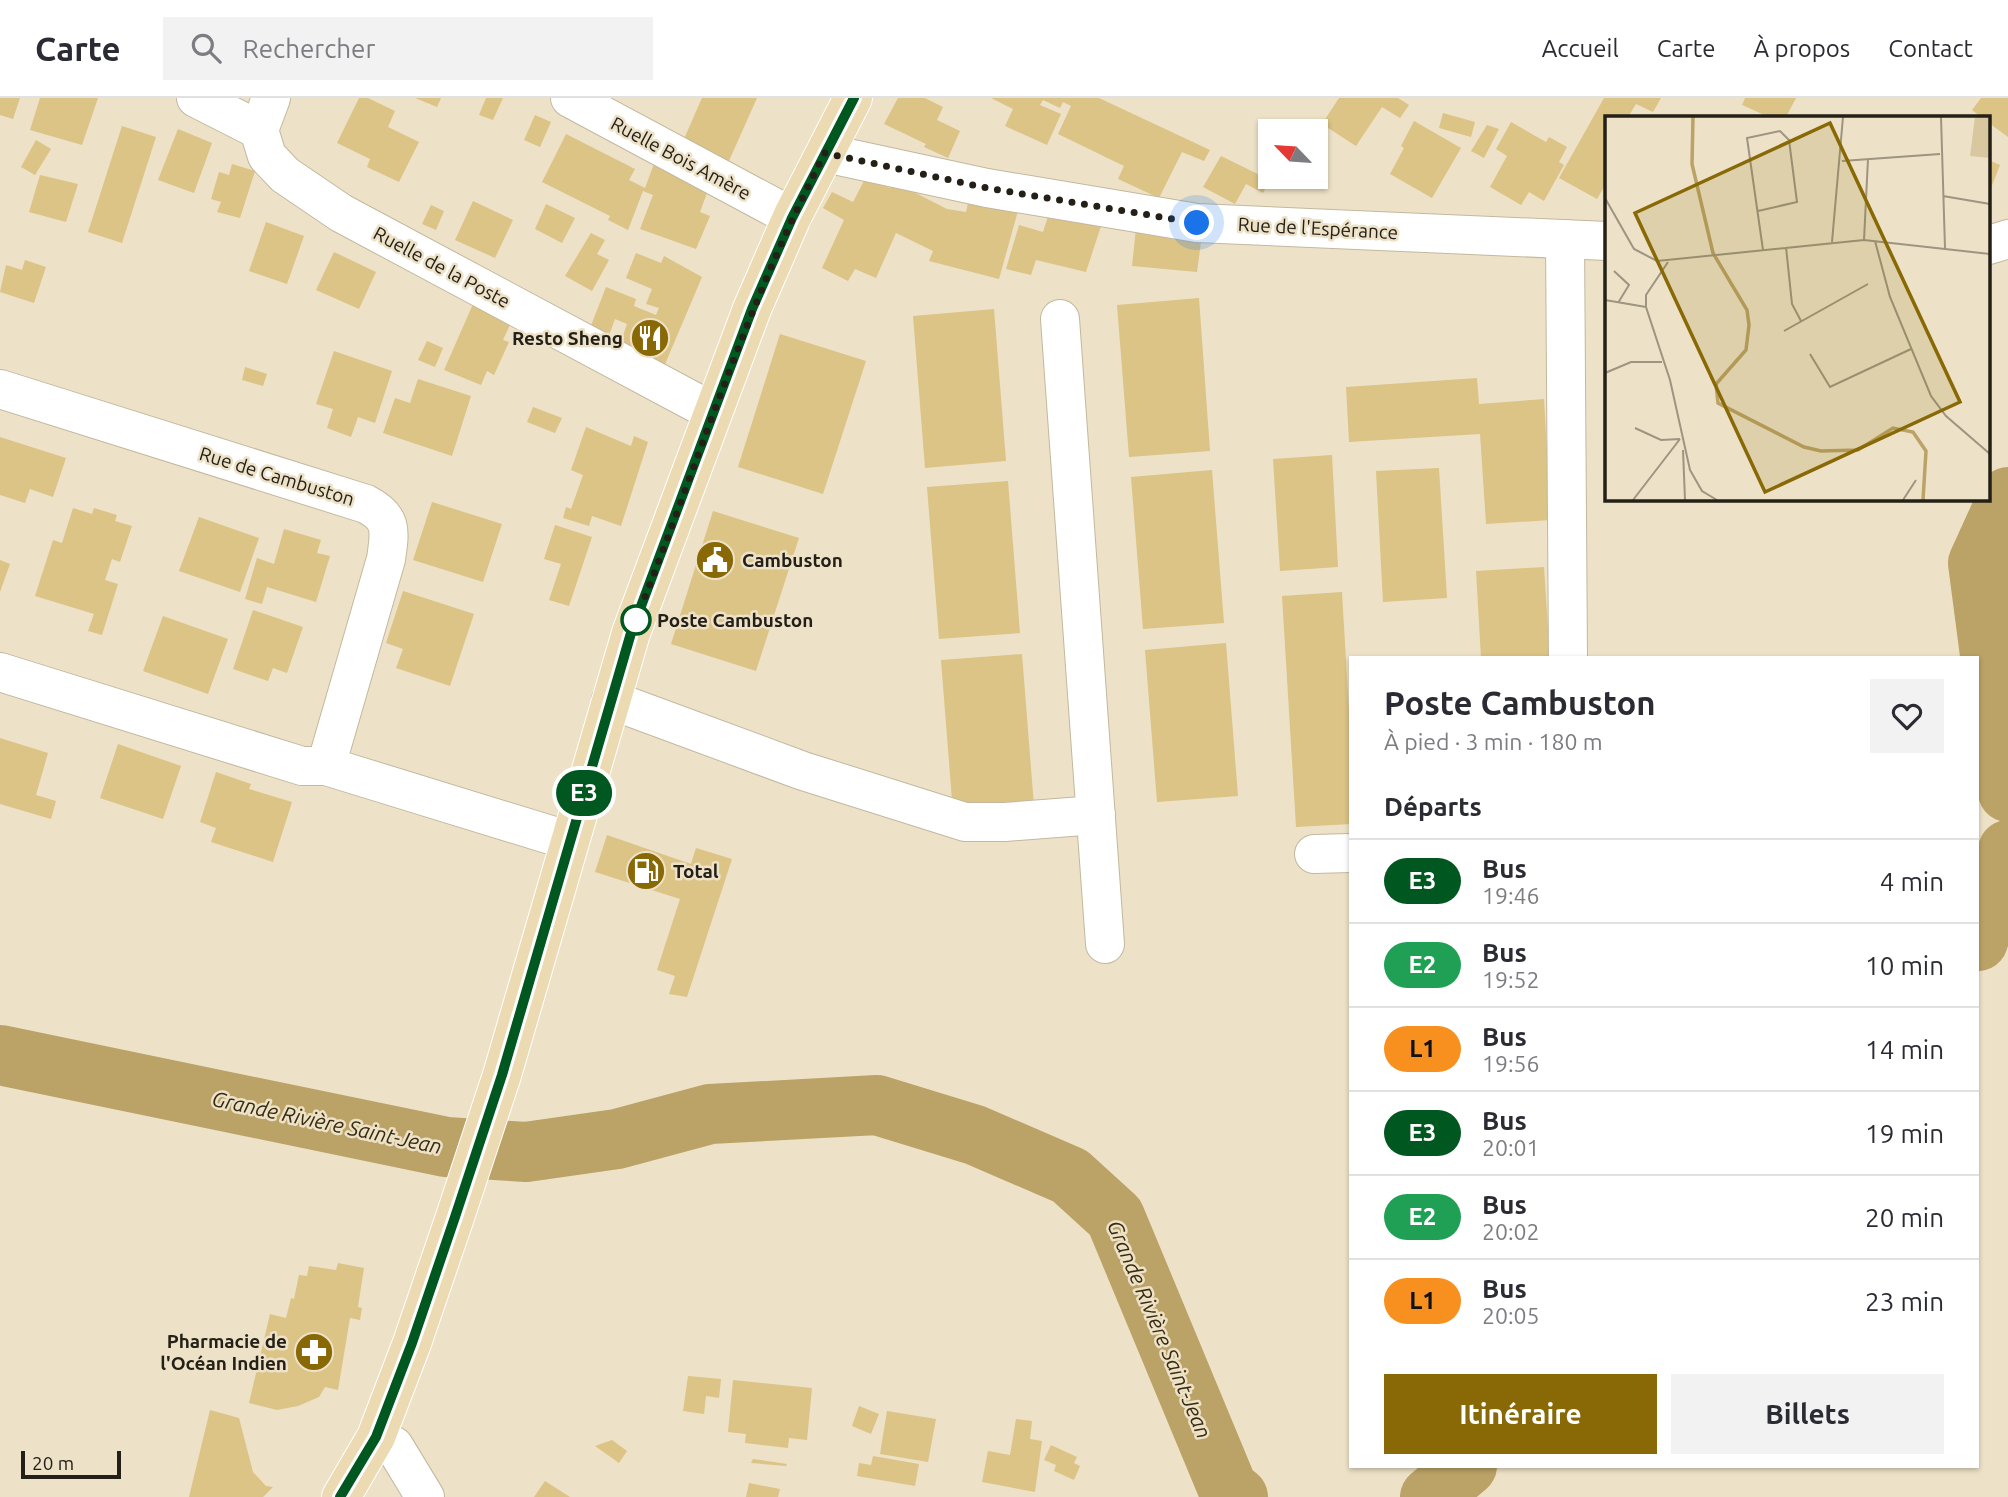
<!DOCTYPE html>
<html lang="fr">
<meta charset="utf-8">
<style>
body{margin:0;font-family:Ubuntu,sans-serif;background:#f2f2f3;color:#2b2b33;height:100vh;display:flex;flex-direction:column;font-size:26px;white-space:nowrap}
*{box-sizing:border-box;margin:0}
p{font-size:23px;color:#7c7c81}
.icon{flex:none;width:38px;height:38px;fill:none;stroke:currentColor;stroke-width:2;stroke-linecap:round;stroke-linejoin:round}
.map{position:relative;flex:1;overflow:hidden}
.details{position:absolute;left:1349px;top:558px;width:630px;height:812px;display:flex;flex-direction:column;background:#fff;border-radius:0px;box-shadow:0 2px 5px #0004}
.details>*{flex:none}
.badge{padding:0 14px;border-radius:23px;font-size:24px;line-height:46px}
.needle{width:46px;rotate:295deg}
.controls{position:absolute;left:1258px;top:21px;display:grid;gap:14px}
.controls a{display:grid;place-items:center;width:70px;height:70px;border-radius:0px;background:#fff;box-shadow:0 2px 5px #0004;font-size:35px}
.scale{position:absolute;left:21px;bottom:18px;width:100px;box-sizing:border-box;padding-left:7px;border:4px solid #242017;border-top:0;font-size:19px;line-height:24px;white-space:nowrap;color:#242017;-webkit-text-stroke:5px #ede2c7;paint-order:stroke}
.you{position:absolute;width:35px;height:35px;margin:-18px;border:5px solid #fff;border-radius:50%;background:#1a73e8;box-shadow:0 0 0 10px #1a73e833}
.map>.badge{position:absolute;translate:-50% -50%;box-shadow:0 0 0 4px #fff}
h2{padding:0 35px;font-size:26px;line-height:63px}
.round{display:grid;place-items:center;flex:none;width:74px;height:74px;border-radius:0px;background:#f2f2f3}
.head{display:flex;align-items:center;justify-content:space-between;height:119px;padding:0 35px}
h1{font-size:33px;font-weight:700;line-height:52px}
.button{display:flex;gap:14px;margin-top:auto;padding:14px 35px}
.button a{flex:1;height:80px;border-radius:0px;background:#886906;color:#fff;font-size:28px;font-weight:700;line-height:80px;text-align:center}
.button a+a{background:#f2f2f3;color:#2b2b33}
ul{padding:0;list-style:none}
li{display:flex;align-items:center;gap:21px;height:84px;padding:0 35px;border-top:2px solid #e1e1e2}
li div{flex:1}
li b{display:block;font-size:26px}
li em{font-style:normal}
li .badge{min-width:77px;font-weight:700;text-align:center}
header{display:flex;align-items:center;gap:42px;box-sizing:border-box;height:98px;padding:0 35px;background:#fff;border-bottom:2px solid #e1e1e2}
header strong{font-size:33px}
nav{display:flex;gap:38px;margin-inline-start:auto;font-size:24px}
.search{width:490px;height:63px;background:#f2f2f3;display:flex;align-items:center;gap:18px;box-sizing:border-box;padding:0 24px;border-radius:0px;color:#7c7c81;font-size:26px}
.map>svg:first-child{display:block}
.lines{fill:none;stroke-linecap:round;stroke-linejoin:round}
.river{stroke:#bba266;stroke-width:60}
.building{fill:#dcc386}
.minor-casing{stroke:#c3b89f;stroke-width:40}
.major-casing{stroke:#fff;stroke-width:40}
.minor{stroke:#fff;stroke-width:38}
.major{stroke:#ecdbb2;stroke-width:38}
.line-casing{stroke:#fff;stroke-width:16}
.line{stroke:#005820;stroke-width:10}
.walk{stroke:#242017;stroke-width:7;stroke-dasharray:0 12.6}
.stop-dot{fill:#fff;stroke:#005820;stroke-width:3.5}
.labels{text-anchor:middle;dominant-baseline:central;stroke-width:5;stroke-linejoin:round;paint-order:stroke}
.street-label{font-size:19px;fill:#242017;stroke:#ede2c7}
.poi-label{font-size:19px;font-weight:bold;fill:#242017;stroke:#ede2c7;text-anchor:end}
.stop-label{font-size:19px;font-weight:bold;fill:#242017;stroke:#ede2c7;text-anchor:start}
.water-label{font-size:21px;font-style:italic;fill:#362b0f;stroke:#ede2c7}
.inset-river{fill:none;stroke:#bba266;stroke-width:3.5}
.inset-road{fill:none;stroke:#9d9481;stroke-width:2}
.view{fill:#886906;fill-opacity:0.15;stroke:#886906;stroke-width:3.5}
.inset-edge{fill:none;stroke:#242017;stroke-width:3.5}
</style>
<header>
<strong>Carte</strong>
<div class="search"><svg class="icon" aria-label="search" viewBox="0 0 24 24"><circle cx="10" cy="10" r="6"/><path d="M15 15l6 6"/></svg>Rechercher</div>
<nav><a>Accueil</a><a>Carte</a><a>À propos</a><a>Contact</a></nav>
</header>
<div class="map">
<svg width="2008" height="1399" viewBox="0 0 2008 1399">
<rect width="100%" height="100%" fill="#ede2c7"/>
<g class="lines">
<g class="river">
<polyline points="2008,399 1978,465 2008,694"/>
<polyline points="1978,843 2008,752"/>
<polyline points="0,957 446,1049 526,1054 617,1041 710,1016 877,1007 975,1037 1070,1078 1115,1119 1228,1391 1238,1399"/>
<polyline points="1430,1399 1467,1368"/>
</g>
</g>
<g class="building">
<polygon points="0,0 20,0 13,21 0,17"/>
<polygon points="40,0 98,0 82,47 30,32"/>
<polygon points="359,0 368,0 395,13 388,29 419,44 399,84 367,69 370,61 337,45"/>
<polygon points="415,0 441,0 437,9"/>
<polygon points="486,0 503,0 493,22 479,17"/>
<polygon points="702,0 757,0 724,74 680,50"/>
<polygon points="898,0 925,0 943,9 937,22 960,33 948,60 924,49 926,46 884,26"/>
<polygon points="991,0 1099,0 1210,52 1204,63 1182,54 1159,100 1118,81 1124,68 1058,36 1071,8 1063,4 1060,10 1043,2 1040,7 1061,16 1047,47 1005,28 1013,11"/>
<polygon points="1339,0 1398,0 1409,7 1400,20 1382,9 1356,48 1322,26"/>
<polygon points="1604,0 1661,0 1653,14 1636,6 1628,19 1607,19 1607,84 1597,101 1559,80"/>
<polygon points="1745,0 1796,0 1786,19 1769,19 1742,7"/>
<polygon points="1981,0 2008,0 2008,39 1989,25 1989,19 1981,19 1972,12"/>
<polygon points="1443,15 1475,24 1471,39 1439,30"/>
<polygon points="535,17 551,24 540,49 524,42"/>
<polygon points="1414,23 1461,50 1432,100 1390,76 1404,50 1401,48"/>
<polygon points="1511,24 1546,44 1549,39 1567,49 1559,64 1564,67 1544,103 1529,94 1521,107 1490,89 1507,58 1496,51"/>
<polygon points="1487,27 1499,31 1484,60 1471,53"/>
<polygon points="122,28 156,39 122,145 88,134"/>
<polygon points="178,31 212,45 194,95 158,82"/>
<polygon points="566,36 635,71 629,82 645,90 658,55 711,84 700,114 710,118 696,151 640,131 653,97 643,93 628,132 608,122 610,118 542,84"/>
<polygon points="36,42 51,51 35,77 21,69"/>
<polygon points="1221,58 1270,82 1263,95 1246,86 1235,106 1203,89"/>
<polygon points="1989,62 2000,67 1989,95"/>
<polygon points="232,66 255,73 240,120 217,114 221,104 211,101 219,74 229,77"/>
<polygon points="40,77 78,86 66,124 29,114"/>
<polygon points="866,79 890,90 894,84 947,111 966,114 968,105 1021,102 999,181 929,163 933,153 896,135 876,180 855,171 848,183 822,170 844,122 823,110 832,94 853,104"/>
<polygon points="473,103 513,122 495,160 455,142"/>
<polygon points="546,106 575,120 562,145 535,131"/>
<polygon points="431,107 444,113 436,132 422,126"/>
<polygon points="1050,112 1102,125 1086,174 1036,162 1031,177 1006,171 1019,127 1043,134"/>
<polygon points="266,124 304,138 287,186 249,173"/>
<polygon points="1136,130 1202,137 1197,174 1132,168"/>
<polygon points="591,135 605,142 597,156 609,162 592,193 565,178"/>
<polygon points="334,154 376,174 359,211 316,192"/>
<polygon points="636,155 661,165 664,158 702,179 660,278 620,246 627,226 615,221 603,254 585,243 606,189 636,201 634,208 656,217 659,210 646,206 652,191 626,180"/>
<polygon points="25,162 46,169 34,205 0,194 6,167 22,172"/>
<polygon points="477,197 514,218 503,242 509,244 494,277 487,273 481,287 444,272"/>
<polygon points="1199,200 1210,353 1129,359 1117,207"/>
<polygon points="994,211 1006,363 925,370 913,218"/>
<polygon points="780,236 866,263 823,396 738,369"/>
<polygon points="427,243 443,250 435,269 418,262"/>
<polygon points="334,253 392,273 375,325 358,319 351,339 327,330 333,311 316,306"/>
<polygon points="245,269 267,276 263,288 242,282"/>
<polygon points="1477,280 1479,306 1544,301 1551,422 1486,426 1480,336 1349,344 1346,289"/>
<polygon points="418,281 471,298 452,358 383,335 395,300 410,305"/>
<polygon points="533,309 562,320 555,335 527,324"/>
<polygon points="586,329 631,348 634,338 648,344 621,428 592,418 589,428 563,420 566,409 571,411 583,377 571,372"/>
<polygon points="0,339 66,360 53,399 30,391 25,405 0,397"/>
<polygon points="1332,357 1338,469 1280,473 1273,361"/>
<polygon points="1439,370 1447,500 1383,504 1376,373"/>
<polygon points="1212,372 1224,525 1143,531 1131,379"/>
<polygon points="1008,383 1020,535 939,541 927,389"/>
<polygon points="432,404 502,426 483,484 413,462"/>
<polygon points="73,410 92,416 94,410 117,417 115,423 132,428 120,464 112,461 105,482 118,486 102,537 88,533 94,516 35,498 53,442 62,445"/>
<polygon points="713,413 799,440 756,573 671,546"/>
<polygon points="199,419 259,440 240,494 179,473"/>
<polygon points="555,427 592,439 569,508 549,502 561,466 544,461"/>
<polygon points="284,431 321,442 317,455 330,458 316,504 267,489 262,506 245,501 257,460 274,466"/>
<polygon points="0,462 10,466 0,494"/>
<polygon points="1544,469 1550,560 1481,560 1476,473"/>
<polygon points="403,493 474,516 450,588 396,570 403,551 386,545"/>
<polygon points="1342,494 1351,649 1351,726 1296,729 1282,498"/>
<polygon points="253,512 303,529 287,575 273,570 268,583 233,571"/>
<polygon points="163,518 228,541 208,596 143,573"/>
<polygon points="1226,545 1238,698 1157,704 1145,552"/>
<polygon points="1022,556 1034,708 953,715 941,562"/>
<polygon points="0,640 48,655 36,697 56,703 51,721 0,706"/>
<polygon points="118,646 181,668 163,721 100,700"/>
<polygon points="216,674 251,686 249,691 292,704 273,764 211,744 216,730 200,724"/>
<polygon points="607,737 691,766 696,750 732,761 687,899 669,896 675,878 657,872 680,801 595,774"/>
<polygon points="338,1165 364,1170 358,1209 362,1210 360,1222 350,1220 338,1292 325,1289 319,1299 298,1308 277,1312 249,1305 270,1216 286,1220 291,1200 294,1201 299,1177 307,1178 309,1168 336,1172"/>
<polygon points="688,1278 721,1281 719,1300 706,1298 704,1316 683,1313"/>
<polygon points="733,1282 812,1290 807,1342 789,1340 788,1350 745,1345 746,1336 728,1334"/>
<polygon points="859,1308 879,1316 871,1336 852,1328"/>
<polygon points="210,1312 239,1320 253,1374 266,1388 273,1389 263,1399 189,1399"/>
<polygon points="887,1313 936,1321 928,1364 880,1356"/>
<polygon points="1016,1321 1032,1323 1030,1341 1042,1343 1035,1394 982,1384 988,1353 1010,1357"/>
<polygon points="612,1342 627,1353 619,1365 595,1348"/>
<polygon points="1051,1347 1077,1359 1074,1365 1080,1368 1074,1382 1054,1373 1056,1367 1044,1362"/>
<polygon points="873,1358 919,1366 915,1388 857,1378 859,1365 871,1367"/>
<polygon points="753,1361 787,1366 786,1368 751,1365"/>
<polygon points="545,1383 570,1399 534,1399"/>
<polygon points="749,1385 780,1391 778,1399 746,1399"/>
</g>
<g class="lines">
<g class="minor-casing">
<g id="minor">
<polyline points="196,0 259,32 267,58 285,77 341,115 713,314"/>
<polyline points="570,0 792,119"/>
<polyline points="259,32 271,0"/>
<polyline points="825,55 987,90 1197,125 1607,143"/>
<polyline points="1565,141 1568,560"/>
<polyline points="1989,147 2008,141"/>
<polyline points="1060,221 1105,846"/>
<path d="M0 291 366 406C393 420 390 433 386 461L326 668"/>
<polyline points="0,574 302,668 326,668 570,743"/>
<polyline points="611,602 803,673 965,724 1005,724 1096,717"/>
<polyline points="1314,756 1351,755"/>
<polyline points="376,1339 394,1348 425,1399"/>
</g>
</g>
<g class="major-casing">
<polyline id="major" points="341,1399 376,1339 412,1245 455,1119 502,977 631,535 752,211 792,119 853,0"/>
</g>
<use href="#minor" class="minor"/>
<use href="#major" class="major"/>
</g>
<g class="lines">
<g class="line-casing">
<polyline id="line" points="340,1399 376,1339 412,1245 455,1119 502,977 631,535 752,211 792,120 854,0"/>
</g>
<use href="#line" class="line"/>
<path class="walk" d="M636 522C698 366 747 204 825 55L987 90 1197 125"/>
</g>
<defs>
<g id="restaurant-disc" transform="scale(2.0125)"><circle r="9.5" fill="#886906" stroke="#ede2c7"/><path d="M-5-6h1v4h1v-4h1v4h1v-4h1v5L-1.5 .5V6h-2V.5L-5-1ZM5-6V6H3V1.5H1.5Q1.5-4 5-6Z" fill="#fff"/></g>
<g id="civic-disc" transform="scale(2.0125)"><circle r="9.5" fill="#886906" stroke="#ede2c7"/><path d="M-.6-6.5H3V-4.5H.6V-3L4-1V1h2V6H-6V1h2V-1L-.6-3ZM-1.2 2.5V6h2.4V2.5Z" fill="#fff"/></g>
<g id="fuel-disc" transform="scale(2.0125)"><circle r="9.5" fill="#886906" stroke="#ede2c7"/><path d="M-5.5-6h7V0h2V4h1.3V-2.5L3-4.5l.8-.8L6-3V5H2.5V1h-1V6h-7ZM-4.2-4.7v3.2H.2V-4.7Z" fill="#fff"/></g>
<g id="pharmacy-disc" transform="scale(2.0125)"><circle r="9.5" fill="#886906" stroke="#ede2c7"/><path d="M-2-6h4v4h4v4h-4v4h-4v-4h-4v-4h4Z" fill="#fff"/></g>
</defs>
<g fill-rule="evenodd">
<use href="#restaurant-disc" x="650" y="240"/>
<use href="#civic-disc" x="715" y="462"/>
<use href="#fuel-disc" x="646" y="773"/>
<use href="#pharmacy-disc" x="314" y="1254"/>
</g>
<circle class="stop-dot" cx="636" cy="522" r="14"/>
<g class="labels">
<g class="street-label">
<text transform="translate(681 60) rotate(28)">Ruelle Bois Amère</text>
<text transform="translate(1318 130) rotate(3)">Rue de l'Espérance</text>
<text transform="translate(442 169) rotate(28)">Ruelle de la Poste</text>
<text transform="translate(277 378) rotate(17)">Rue de Cambuston</text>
</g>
<g class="poi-label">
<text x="623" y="240">Resto Sheng</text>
<text x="742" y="462" text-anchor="start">Cambuston</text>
<text x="673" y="773" text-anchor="start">Total</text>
<text x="287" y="1243">Pharmacie de<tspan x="287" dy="22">l'Océan Indien</tspan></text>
</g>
<g class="stop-label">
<text x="657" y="522">Poste Cambuston</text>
</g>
<g class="water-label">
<text transform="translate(327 1024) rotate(12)">Grande Rivière Saint-Jean</text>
<text transform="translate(1160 1231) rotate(67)">Grande Rivière Saint-Jean</text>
</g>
</g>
<g transform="translate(1605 18)">
<rect width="385" height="385" fill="#ede2c7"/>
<path d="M370 1H385V42L365 40Z" fill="#d9c89f"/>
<path class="inset-river" d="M88 1 87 48 108 137 142 194 144 209 141 234 111 268 113 287 199 331 216 335 253 334 288 312 308 316 321 335 318 384"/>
<path class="inset-road" d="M336 1 340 132M237 45 335 38M338 80 385 88M0 82 29 133 52 145 259 124 385 138M153 95 192 86 184 24 175 15 142 22 158 134M259 124 263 43M270 125 285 181 326 280 341 300 385 338M227 126 238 1M181 131 187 188 196 205M63 146 41 179V191L65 264 85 354 97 375 112 384M9 155 24 169 13 187M0 184 41 191M179 215 263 168M205 238 225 271 306 233M0 257 26 246H57M30 312 56 324 75 323M78 334 80 384M28 384 75 323M298 384 311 364"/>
<path class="view" d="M225 7 355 286 160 376 30 97Z"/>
<rect width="385" height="385" class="inset-edge"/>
</g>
</svg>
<div class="controls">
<a><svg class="needle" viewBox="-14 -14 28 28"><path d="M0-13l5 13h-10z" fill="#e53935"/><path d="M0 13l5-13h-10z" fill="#7c7c81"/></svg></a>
</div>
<div class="scale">20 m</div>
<div class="you" style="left:1197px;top:125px"></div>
<b class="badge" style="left:584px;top:695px;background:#005820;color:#fff">E3</b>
<section class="details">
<div class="head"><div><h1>Poste Cambuston</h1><p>À pied · 3 min · 180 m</p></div><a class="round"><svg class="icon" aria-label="heart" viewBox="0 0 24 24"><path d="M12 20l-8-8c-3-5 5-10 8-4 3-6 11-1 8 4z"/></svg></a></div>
<h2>Départs</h2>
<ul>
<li><span class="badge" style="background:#005820;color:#fff">E3</span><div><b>Bus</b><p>19:46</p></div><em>4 min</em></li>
<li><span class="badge" style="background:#1fa055;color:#fff">E2</span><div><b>Bus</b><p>19:52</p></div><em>10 min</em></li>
<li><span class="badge" style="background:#f7901e;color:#111">L1</span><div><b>Bus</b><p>19:56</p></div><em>14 min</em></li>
<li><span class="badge" style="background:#005820;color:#fff">E3</span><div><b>Bus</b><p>20:01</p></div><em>19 min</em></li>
<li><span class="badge" style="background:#1fa055;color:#fff">E2</span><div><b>Bus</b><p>20:02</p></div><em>20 min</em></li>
<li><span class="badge" style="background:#f7901e;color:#111">L1</span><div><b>Bus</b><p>20:05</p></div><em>23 min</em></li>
</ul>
<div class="button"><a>Itinéraire</a><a>Billets</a></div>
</section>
</div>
